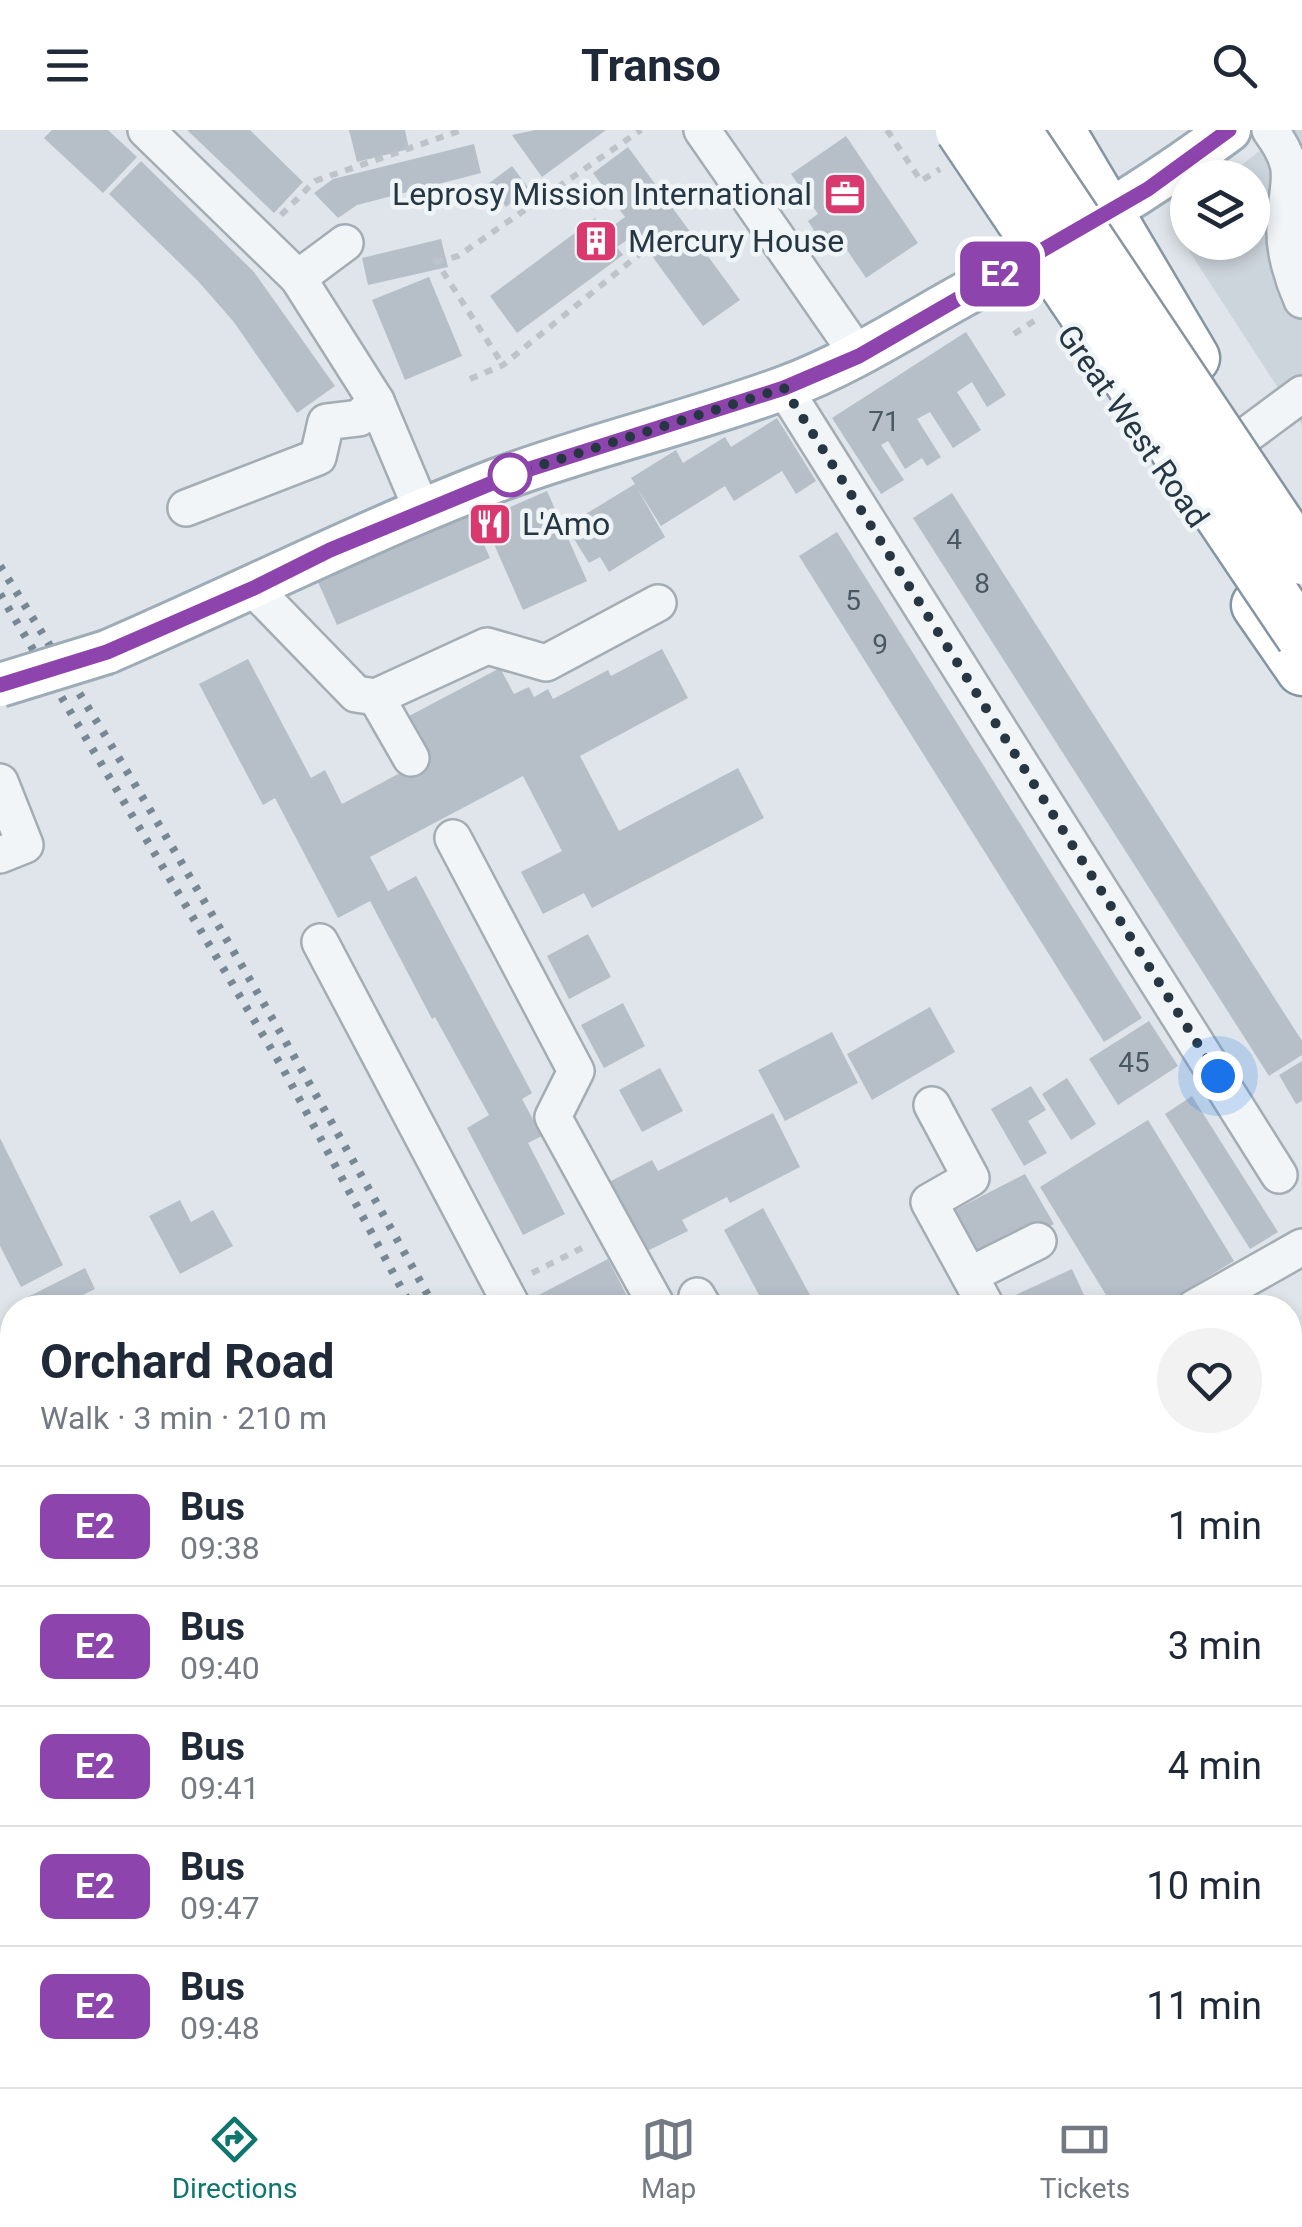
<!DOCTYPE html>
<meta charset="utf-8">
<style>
body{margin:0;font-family:Roboto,sans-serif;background:#f2f2f3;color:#1f2937;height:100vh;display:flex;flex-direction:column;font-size:38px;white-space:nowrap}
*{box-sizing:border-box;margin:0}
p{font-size:32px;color:#747a83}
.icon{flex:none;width:55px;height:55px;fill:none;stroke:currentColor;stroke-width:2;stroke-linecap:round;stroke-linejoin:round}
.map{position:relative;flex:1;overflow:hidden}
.drawer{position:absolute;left:0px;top:1165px;width:1302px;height:792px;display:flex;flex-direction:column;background:#fff;border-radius:40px 40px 0 0;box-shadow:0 5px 15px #0003}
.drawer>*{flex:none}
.badge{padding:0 20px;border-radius:15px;font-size:35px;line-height:65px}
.buttons{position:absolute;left:1170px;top:30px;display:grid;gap:20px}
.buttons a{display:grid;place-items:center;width:100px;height:100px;border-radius:50%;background:#fff;box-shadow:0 5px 15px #0003;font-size:50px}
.you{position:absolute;width:50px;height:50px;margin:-25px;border:8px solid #fff;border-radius:50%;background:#1a73e8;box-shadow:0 0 0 15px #1a73e833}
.map>.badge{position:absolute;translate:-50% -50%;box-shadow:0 0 0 5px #fff}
.round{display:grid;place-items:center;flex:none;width:105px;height:105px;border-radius:52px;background:#f2f2f3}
.head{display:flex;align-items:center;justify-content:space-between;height:170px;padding:0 40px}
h1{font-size:48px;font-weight:700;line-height:75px}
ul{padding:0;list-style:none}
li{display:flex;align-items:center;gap:30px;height:120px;padding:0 40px;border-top:2px solid #e0e1e3}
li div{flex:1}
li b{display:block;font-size:38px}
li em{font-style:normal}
li .badge{min-width:110px;font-weight:700;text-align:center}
header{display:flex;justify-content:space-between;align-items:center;height:130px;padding:0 40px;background:#fff;font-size:45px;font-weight:700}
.tab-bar{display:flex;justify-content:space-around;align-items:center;height:140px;border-top:2px solid #e0e1e3;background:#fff;font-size:28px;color:#747a83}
.tab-bar a{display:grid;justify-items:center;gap:5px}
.tab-bar .on{color:#0f766e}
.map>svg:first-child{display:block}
.built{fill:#cdd5dc}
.building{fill:#b6bfc7}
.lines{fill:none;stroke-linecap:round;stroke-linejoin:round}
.minor-casing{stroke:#a4adb4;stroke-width:40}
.major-casing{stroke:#9dacb6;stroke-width:48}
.highway-casing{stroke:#8595a1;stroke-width:55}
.path{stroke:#bdc3c8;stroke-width:6;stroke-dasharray:8 8;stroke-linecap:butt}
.minor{stroke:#f2f5f7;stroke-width:35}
.major{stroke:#fff;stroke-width:42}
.highway{stroke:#fff;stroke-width:50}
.rail{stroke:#778894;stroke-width:8;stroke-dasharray:5 10;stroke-linecap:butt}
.major-bridge-casing{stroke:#9dacb6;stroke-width:48;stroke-linecap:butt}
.highway-bridge-casing{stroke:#8595a1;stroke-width:55;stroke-linecap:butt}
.major-bridge{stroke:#fff;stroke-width:42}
.highway-bridge{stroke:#fff;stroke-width:50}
.line-casing{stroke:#fff;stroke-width:22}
.line{stroke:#8e44ad;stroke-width:15}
.walk{stroke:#263642;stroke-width:10;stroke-dasharray:0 18}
.stop-dot{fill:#fff;stroke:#8e44ad;stroke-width:5}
.labels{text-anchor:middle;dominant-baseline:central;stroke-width:9;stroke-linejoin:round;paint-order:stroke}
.number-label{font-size:28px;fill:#4a5863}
.poi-label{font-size:32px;fill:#263642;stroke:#eff4f7;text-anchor:start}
.street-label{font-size:32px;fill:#263642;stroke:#eff4f7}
</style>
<header><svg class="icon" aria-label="menu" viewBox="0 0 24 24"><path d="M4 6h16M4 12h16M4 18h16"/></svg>Transo<svg class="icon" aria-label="search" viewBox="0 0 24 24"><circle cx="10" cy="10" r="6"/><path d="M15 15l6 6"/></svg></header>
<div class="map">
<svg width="1302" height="1957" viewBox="0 0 1302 1957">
<rect width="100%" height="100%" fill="#dfe5ea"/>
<g class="built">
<polygon points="1286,0 1302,0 1302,295 1186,116 1176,86 1187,78 1188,112 1252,112 1252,48 1226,47"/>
<polygon points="526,1945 676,1945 684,1957 534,1957"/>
<polygon points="853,1945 1126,1945 1133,1957 859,1957"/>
</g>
<g class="building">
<polygon points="52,0 108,0 137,27 103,63 44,8"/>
<polygon points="187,0 250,0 303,52 274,83"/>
<polygon points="349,0 405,0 409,19 357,32"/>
<polygon points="535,0 606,0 542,47 512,5"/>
<polygon points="846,6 918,113 866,148 836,104 822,113 808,91 818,84 791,44"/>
<polygon points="474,14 481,43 357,75 338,88 314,63 333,49"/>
<polygon points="628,17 740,170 703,196 636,104 617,117 623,125 517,203 490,166 595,88 605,102 625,87 593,43"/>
<polygon points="141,31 254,142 335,256 297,283 233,191 198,151 109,64"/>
<polygon points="512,36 529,59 506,77 488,54"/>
<polygon points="441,109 448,137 368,155 362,128"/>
<polygon points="429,147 462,226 405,250 372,170"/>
<polygon points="966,202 1006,265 987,277 972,252 957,262 981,300 953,318 930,282 917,289 941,327 927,336 922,328 905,339 888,311 881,315 904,350 881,364 832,288"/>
<polygon points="777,288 816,351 796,364 782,341 734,371 725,356 661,396 637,358 665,407 609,442 600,427 589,433 566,396 635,354 631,348 676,320 683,333 725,307 731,317"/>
<polygon points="547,361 587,451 523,480 483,389"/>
<polygon points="952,363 1302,911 1302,925 1269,946 913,388"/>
<polygon points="471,385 490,428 337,495 318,452"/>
<polygon points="837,402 1142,888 1104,912 799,426"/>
<polygon points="662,519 688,568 580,626 619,701 738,638 764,688 592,778 584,763 543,784 521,742 562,721 523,646 370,727 388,761 416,746 532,963 522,969 542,1006 528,1013 565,1084 523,1105 467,998 489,985 435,887 432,889 370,771 338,788 275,668 263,675 199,554 248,529 311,648 325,640 342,674 430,627 409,586 500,538 514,564 529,557 534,567 548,559 553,569 608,540 611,546"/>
<polygon points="588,804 611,847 569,869 547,826"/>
<polygon points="623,873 645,916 604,938 581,895"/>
<polygon points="930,877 955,922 872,970 847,924"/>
<polygon points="1149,891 1178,936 1118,975 1089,929"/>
<polygon points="832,902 858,953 785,991 758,940"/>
<polygon points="1302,931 1302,971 1296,974 1279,945"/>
<polygon points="660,938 683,981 642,1002 619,960"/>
<polygon points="1067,948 1096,994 1071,1010 1042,964"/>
<polygon points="1031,956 1046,980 1028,991 1047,1023 1024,1036 991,979"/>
<polygon points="1192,966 1278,1102 1250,1119 1165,984"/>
<polygon points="773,983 800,1037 730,1073 727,1067 682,1090 688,1101 645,1122 609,1052 652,1030 658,1041"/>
<polygon points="1148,990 1234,1131 1157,1178 1114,1178 1040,1057"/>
<polygon points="0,1008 63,1135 21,1157 0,1116"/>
<polygon points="1025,1044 1054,1094 977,1134 951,1082"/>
<polygon points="180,1070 191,1092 213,1080 233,1116 180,1144 149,1086"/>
<polygon points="763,1078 817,1178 766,1178 724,1100"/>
<polygon points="608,1129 633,1178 536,1178 531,1169"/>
<polygon points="85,1138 95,1159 74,1169 79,1178 29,1178 24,1169"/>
<polygon points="1072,1139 1090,1178 1016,1178 1011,1167"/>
<polygon points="1302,1210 1302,1392 1290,1369 1290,1216"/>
<polygon points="0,1319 12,1344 12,1434 0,1409"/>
<polygon points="1290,1585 1302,1609 1302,1728 1297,1719 1290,1724"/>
<polygon points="1302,1737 1302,1767 1290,1743"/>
<polygon points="10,1798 12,1854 0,1862 0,1804"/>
<polygon points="90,1945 101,1945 109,1957 71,1957"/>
<polygon points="280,1945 330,1945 337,1957 287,1957"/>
<polygon points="447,1945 464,1945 472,1957 428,1957"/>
<polygon points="531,1945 577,1945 585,1957 539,1957"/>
<polygon points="642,1945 676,1945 684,1957 650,1957"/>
<polygon points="1183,1945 1228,1945 1235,1957 1190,1957"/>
</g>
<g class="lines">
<g class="minor-casing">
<g id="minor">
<polyline points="146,0 298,148 376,271 422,380"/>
<polyline points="702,0 859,226"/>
<path d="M1270 0C1302 43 1285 51 1285 99 1284 121 1293 150 1302 170"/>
<polyline points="298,148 345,113"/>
<polyline points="784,258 1279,1045"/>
<polyline points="1244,307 1302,264"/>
<polyline points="186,378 318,327 326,292 359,288 376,271"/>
<polyline points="254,459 356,564 376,567 487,516 546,533 658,473"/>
<polyline points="376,567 411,628"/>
<polyline points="0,652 25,715 0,725"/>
<polyline points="453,708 576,941 553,987 658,1178"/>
<polyline points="320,812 513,1178"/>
<polyline points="932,975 971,1048 929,1072 987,1178"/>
<polyline points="970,1145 1038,1111"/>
<polyline points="697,1166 704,1178"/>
<polyline points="1194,1178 1302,1117"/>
<polyline points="0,1228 12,1253"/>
<polyline points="1290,1481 1302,1503"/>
<polyline points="0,1689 7,1720 0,1737"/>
<polyline points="0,1941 12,1932"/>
<polyline points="145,1945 152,1957"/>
<polyline points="355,1945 363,1957"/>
<polyline points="598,1945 605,1957"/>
<polyline points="1145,1945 1152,1957"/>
</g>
</g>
<g class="major-casing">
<path id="major" d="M107 522C237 466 363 402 495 351 590 315 689 293 784 258 849 234 905 197 965 164 1058 112 1144 64 1229 0"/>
</g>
<g class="highway-casing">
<g id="highway">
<polyline points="1059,0 1194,228"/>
<polyline points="1257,475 1302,540"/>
</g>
</g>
<g class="path">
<polyline points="887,0 921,51 940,39"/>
<polyline points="281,85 315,51 462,0"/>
<polyline points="434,128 503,235"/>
<polyline points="436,132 458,126 641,0"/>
<polyline points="1014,204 1037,189"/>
<polyline points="470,249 503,235 647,118"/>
<polyline points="532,1143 588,1115"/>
</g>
<use href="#minor" class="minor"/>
<use href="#major" class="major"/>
<use href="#highway" class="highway"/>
<g class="rail">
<path d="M0 436C154 679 296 926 435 1178"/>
<polyline points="0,464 282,937 412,1178"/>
<polyline points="780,1945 786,1957"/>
<polyline points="805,1945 810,1957"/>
</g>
<g class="major-bridge-casing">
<polyline id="major-bridge" points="0,555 107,522"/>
</g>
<g class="highway-bridge-casing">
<g id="highway-bridge">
<polyline points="961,0 1302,507"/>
<polyline points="1015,0 1302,429"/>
</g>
</g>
<use href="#major-bridge" class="major-bridge"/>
<use href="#highway-bridge" class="highway-bridge"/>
</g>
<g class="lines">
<g class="line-casing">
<polyline id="line" points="0,555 107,522 254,458 330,420 514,344 784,258 859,226 1148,59 1229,0"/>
</g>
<use href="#line" class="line"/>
<polyline class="walk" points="510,345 784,258 1218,946"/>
</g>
<defs>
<g id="office-square" transform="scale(2.25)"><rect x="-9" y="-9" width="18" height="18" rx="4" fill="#da396f" stroke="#eff4f7"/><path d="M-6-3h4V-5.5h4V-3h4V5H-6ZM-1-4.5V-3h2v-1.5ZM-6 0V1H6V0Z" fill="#fff"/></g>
<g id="building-square" transform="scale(2.25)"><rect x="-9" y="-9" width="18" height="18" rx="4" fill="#da396f" stroke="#eff4f7"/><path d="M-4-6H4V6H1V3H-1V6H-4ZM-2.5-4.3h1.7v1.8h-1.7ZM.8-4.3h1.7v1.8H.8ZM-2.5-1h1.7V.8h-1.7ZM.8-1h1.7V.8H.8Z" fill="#fff"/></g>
<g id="restaurant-square" transform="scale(2.25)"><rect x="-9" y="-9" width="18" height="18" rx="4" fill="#da396f" stroke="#eff4f7"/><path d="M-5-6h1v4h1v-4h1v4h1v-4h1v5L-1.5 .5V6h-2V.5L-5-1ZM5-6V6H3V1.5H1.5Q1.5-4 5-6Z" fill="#fff"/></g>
</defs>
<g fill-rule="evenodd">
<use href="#office-square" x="845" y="64"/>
<use href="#building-square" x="596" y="111"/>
<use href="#restaurant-square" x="490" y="394"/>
</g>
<circle class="stop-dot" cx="510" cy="345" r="20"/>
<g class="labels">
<g class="number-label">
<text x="884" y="291">71</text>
<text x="954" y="409">4</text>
<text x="982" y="453">8</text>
<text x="853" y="470">5</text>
<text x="880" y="514">9</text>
<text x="1134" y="932">45</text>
</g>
<g class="poi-label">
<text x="812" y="64" text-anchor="end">Leprosy Mission International</text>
<text x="628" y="111">Mercury House</text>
<text x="522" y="394">L'Amo</text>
</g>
<g class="street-label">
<text transform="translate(1133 296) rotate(55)">Great West Road</text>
</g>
</g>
</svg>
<div class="buttons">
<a><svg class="icon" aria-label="layers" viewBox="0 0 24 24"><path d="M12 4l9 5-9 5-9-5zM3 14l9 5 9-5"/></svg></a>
</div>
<div class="you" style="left:1218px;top:946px"></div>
<b class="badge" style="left:1000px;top:144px;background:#8e44ad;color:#fff">E2</b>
<section class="drawer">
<div class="head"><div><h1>Orchard Road</h1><p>Walk · 3 min · 210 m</p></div><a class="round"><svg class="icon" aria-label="heart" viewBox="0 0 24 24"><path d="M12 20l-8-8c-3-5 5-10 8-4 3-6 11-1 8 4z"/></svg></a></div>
<ul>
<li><span class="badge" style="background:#8e44ad;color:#fff">E2</span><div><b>Bus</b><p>09:38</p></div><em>1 min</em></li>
<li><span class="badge" style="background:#8e44ad;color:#fff">E2</span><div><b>Bus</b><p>09:40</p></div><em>3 min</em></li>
<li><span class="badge" style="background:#8e44ad;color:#fff">E2</span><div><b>Bus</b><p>09:41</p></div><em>4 min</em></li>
<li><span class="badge" style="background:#8e44ad;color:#fff">E2</span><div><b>Bus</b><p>09:47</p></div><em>10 min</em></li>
<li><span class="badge" style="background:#8e44ad;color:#fff">E2</span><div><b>Bus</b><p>09:48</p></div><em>11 min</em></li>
</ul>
</section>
</div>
<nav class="tab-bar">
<a class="on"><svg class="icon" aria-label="directions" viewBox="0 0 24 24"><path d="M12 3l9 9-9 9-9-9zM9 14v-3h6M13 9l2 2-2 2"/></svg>Directions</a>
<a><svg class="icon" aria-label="map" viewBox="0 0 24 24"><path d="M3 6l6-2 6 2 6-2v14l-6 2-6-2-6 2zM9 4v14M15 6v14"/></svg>Map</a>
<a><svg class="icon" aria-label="tickets" viewBox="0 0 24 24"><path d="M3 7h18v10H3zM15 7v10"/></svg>Tickets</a>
</nav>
